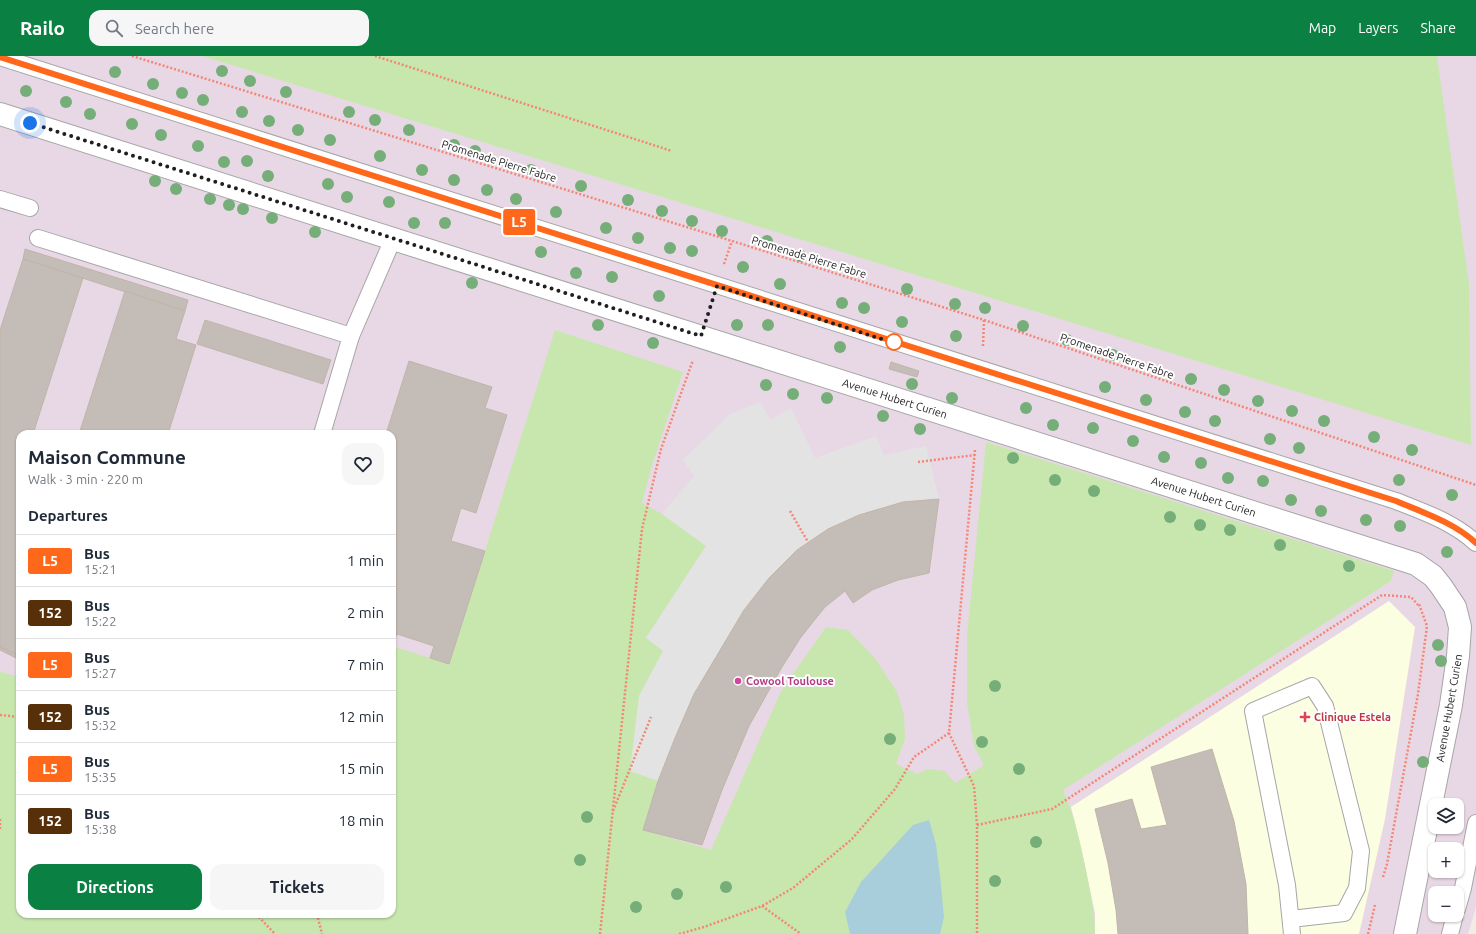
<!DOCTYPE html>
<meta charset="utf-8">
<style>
body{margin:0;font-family:Ubuntu,sans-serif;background:#f6f6f7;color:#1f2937;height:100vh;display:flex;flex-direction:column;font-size:15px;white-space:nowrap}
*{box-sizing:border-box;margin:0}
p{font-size:13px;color:#747a83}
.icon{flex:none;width:22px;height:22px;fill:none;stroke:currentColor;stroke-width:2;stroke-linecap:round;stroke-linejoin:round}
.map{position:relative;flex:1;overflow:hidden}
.sheet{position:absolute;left:16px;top:374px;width:380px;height:488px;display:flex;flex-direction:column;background:#fff;border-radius:12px;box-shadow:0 1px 3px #0004}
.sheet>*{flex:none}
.badge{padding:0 8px;border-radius:3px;font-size:14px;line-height:26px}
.tools{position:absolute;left:1428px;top:742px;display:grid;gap:8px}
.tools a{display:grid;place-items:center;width:36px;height:36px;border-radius:8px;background:#fff;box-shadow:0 1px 3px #0004;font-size:20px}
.you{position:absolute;width:20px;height:20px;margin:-10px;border:3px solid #fff;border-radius:50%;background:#1a73e8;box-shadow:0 0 0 6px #1a73e833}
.map>.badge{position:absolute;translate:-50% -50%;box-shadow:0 0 0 2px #fff}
h2{padding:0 12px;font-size:15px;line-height:36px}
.round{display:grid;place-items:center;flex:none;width:42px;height:42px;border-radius:12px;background:#f6f6f7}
.overview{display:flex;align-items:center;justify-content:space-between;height:68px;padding:0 12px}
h1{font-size:19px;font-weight:600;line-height:30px}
.button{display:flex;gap:8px;margin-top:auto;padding:8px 12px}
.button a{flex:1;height:46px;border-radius:12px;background:#0b8043;color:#fff;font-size:16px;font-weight:600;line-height:46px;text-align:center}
.button a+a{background:#f6f6f7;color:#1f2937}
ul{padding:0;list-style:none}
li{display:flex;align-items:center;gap:12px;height:52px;padding:0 12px;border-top:1px solid #e0e1e3}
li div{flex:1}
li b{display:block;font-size:15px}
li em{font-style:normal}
li .badge{min-width:44px;font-weight:700;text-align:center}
header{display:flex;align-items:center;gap:24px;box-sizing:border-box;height:56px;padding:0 20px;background:#0b8043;color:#fff}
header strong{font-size:19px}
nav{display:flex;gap:22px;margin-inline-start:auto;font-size:14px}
.search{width:280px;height:36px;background:#f6f6f7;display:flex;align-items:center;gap:10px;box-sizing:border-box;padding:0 14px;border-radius:12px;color:#747a83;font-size:15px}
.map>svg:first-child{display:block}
.industrial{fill:#e8d8e5;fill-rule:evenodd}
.education{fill:#fcfee1}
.grass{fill:#c8e7af}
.parking{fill:#e3e3e3}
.water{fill:#a9cedb}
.building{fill:#c4bcb6;stroke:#c1b5a9}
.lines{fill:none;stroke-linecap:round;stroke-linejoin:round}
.service-casing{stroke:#a6a6a6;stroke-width:18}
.minor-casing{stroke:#a6a6a6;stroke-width:24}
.path{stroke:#f48673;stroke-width:2.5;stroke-dasharray:2 2;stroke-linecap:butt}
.service{stroke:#fff;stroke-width:16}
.minor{stroke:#fff;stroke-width:22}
.tree{fill:#75ae78}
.line-casing{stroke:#fff;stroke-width:9}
.line{stroke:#ff671b;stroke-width:6}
.walk{stroke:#1f1f1f;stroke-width:4;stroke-dasharray:0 7.2}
.stop-dot{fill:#fff;stroke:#ff671b;stroke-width:2}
.hotel-dot{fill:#d1479c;stroke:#fff;stroke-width:1.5}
.health-dot{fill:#e0444e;stroke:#fff;stroke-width:1.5}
.labels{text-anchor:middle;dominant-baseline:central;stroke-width:4;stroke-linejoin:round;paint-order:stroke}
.street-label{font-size:11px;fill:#1f1f1f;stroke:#fff}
.hotel-label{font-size:11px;font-weight:bold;fill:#b23c85;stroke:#fff;text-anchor:start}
.health-label{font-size:11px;font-weight:bold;fill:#be3a42;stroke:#fff;text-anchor:start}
</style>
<header>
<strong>Railo</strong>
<div class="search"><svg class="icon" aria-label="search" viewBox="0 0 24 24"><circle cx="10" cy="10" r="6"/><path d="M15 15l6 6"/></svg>Search here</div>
<nav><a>Map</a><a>Layers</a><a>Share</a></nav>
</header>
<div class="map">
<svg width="1476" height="878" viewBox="0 0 1476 878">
<rect width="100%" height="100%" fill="#f0ede6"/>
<path class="industrial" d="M0 0H1476V851L1468 878H0ZM20 378H392V858H20ZM1435 749H1457V771H1435ZM1435 793H1457V815H1435ZM1435 837H1457V859H1435Z"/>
<polygon class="education" points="1389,545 1415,571 1385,763 1359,878 1095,878 1095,857 1080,787 1071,751"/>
<g class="grass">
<polygon points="202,0 1437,0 1469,228 1471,389"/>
<path d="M555 274 683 316 653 406 642 447 662 458 706 490 646 582 664 595 639 640 658 725 643 774 711 794 781 635 826 571 848 574 875 602 897 636 904 659 905 683 896 708 917 718 928 713 945 715 955 727 984 709 974 690 967 647V579L986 386 1394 515 1391 525 1063 734C1075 760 1080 787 1086 814 1090 836 1095 856 1095 878H0V616H1L20 621V858H392V590L449 608Z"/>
</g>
<polygon class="parking" points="760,346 771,364 791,352 815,402 876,380 884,399 926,390 939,443 903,446 828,473 797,494 769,522 744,554 720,594 694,638 675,682 658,725 630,715 639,640 663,595 646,582 706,490 662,458 694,420 683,404 730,358"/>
<polygon class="water" points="929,764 936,788 940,820 944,861 940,878 850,878 845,856 861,826 913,769"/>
<g class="building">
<polygon points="25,193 188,244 185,255 23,203"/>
<polygon points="23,203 83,222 33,378 20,378 20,600 0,591 0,274"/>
<polygon points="125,235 185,255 176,283 196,289 168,378 79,378"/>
<polygon points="205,264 331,304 323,328 197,288"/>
<polygon points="409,305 492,331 485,352 507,359 476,457 461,452 451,485 485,495 449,608 430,602 434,590 397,578 392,590 392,378 386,378"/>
<polygon points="891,306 919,315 917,321 889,313"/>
<polygon points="939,443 929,517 898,524 872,534 853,547 845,535 825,551 801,581 782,611 749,670 722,734 702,789 643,774 658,725 675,682 694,638 744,554 769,522 797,494 828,473 859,459 903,446"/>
<polygon points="0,591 20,600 20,604 0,594"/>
<polygon points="1212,693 1234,765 1246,828 1248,878 1118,878 1116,854 1108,807 1095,753 1132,743 1141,773 1167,769 1151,711"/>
</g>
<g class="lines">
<g class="service-casing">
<g id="service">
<path d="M0 1 1396 445C1424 456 1453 466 1476 487"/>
<polyline points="0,143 30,152"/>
<polyline points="38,182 351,280"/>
<polyline points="322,378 351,280 393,183"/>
<polyline points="1457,853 1463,832 1476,767"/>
<polyline points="1291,863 1344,857 1357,832 1361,795 1325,650 1312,630 1253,655 1287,829 1292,878"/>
<polyline points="1450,878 1455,859"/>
</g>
</g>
<g class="minor-casing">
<g id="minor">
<path id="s1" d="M0 58 1416 508 1433 520 1441 530 1455 551 1460 571 1458 600 1451 649 1405 878"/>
</g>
</g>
<g class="path">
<polyline points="132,0 732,185 984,264 1476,429"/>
<polyline points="375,0 672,95"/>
<polyline points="724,208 732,185"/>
<polyline points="983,290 984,264"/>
<polyline points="975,394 949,677 974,730 977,769 977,878"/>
<polyline points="918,406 975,399"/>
<polyline points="790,455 808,486"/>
<polyline points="0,659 20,661"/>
<polyline points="613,755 651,661"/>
<polyline points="0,763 0,774"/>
<polyline points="977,769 1052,753 1382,539 1411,541 1418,549"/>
<polyline points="1383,821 1387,808 1418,638 1427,570 1419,548"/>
<polyline points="762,850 801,878"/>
<polyline points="256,858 275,878"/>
<polyline points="317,858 322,878"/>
<polyline points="600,878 642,473 661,393 693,304"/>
<polyline points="679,878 704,871 762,850 793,832 852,783 895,733 914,701 949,677"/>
<polyline points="1368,878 1375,849"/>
</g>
<use href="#service" class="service"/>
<use href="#minor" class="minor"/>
</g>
<g class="tree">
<circle cx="222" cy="15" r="6"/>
<circle cx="115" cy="16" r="6"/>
<circle cx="250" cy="25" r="6"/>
<circle cx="153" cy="28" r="6"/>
<circle cx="26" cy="35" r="6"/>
<circle cx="286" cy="36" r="6"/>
<circle cx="182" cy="37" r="6"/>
<circle cx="203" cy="44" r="6"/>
<circle cx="66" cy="46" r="6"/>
<circle cx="242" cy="56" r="6"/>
<circle cx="349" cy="56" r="6"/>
<circle cx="90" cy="58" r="6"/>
<circle cx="375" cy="64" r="6"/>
<circle cx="269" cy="65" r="6"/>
<circle cx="132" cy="68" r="6"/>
<circle cx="298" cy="74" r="6"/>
<circle cx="409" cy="74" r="6"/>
<circle cx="161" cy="79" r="6"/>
<circle cx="330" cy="84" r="6"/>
<circle cx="454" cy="89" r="6"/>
<circle cx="198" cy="90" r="6"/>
<circle cx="475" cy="95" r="6"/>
<circle cx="380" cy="100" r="6"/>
<circle cx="247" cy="105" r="6"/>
<circle cx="224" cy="106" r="6"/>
<circle cx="422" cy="114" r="6"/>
<circle cx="531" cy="114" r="6"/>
<circle cx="268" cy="120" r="6"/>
<circle cx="454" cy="124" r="6"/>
<circle cx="155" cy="125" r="6"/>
<circle cx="328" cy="128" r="6"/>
<circle cx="581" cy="130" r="6"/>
<circle cx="176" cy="133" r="6"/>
<circle cx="487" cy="134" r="6"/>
<circle cx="347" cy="141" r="6"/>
<circle cx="210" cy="143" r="6"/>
<circle cx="516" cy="143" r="6"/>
<circle cx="628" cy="144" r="6"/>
<circle cx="389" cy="146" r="6"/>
<circle cx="229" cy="149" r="6"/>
<circle cx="243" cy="153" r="6"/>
<circle cx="662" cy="155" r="6"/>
<circle cx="556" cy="156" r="6"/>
<circle cx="272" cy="162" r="6"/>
<circle cx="692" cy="165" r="6"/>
<circle cx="414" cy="167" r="6"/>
<circle cx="445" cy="167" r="6"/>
<circle cx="606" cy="172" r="6"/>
<circle cx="722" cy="175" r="6"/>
<circle cx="315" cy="176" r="6"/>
<circle cx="638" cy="182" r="6"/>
<circle cx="767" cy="185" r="6"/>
<circle cx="670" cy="192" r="6"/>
<circle cx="692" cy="195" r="6"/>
<circle cx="541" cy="196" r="6"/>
<circle cx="801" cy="200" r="6"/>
<circle cx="743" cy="211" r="6"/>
<circle cx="576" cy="217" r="6"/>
<circle cx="612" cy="221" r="6"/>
<circle cx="472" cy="227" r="6"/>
<circle cx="780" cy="228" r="6"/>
<circle cx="907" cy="233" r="6"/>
<circle cx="659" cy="240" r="6"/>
<circle cx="842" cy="247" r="6"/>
<circle cx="955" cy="248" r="6"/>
<circle cx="864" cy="252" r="6"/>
<circle cx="985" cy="252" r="6"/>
<circle cx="902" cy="266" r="6"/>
<circle cx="598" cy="269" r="6"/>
<circle cx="737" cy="269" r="6"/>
<circle cx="768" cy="269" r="6"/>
<circle cx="1023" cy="270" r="6"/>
<circle cx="956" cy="280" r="6"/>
<circle cx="1067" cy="284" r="6"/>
<circle cx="653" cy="287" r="6"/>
<circle cx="840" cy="291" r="6"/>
<circle cx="1113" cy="299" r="6"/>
<circle cx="1191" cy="323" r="6"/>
<circle cx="912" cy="328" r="6"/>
<circle cx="766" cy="329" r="6"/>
<circle cx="1105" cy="331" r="6"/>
<circle cx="1224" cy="334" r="6"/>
<circle cx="793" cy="338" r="6"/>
<circle cx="827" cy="342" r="6"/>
<circle cx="952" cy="342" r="6"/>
<circle cx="1146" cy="344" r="6"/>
<circle cx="1258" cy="345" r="6"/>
<circle cx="1026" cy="352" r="6"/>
<circle cx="1292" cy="355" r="6"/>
<circle cx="1185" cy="356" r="6"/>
<circle cx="883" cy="360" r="6"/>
<circle cx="1215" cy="365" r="6"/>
<circle cx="1324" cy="365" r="6"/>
<circle cx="1053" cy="369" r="6"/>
<circle cx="1093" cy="372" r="6"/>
<circle cx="920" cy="373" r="6"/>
<circle cx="1374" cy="381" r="6"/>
<circle cx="1270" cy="383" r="6"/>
<circle cx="1133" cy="385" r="6"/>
<circle cx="1299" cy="392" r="6"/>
<circle cx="1412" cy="394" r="6"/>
<circle cx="1164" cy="401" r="6"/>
<circle cx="1013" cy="402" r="6"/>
<circle cx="1201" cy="407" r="6"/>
<circle cx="1228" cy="422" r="6"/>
<circle cx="1055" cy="424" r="6"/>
<circle cx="1399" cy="424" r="6"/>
<circle cx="1263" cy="425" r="6"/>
<circle cx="1094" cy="435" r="6"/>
<circle cx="1452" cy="439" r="6"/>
<circle cx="1291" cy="444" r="6"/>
<circle cx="1321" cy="455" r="6"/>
<circle cx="1170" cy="461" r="6"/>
<circle cx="1366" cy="464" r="6"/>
<circle cx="1200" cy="469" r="6"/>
<circle cx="1400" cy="470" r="6"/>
<circle cx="1230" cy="474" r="6"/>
<circle cx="1280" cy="489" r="6"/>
<circle cx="1447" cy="496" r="6"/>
<circle cx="1349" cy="510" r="6"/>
<circle cx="1438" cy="589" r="6"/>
<circle cx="1441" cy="605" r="6"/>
<circle cx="995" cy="630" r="6"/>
<circle cx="890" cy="683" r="6"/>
<circle cx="982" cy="686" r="6"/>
<circle cx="1423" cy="706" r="6"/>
<circle cx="1019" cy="713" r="6"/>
<circle cx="587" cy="761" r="6"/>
<circle cx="1036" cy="786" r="6"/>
<circle cx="580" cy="804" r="6"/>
<circle cx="995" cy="825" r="6"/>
<circle cx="726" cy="831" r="6"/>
<circle cx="677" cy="838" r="6"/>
<circle cx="636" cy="851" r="6"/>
</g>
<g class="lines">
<g class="line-casing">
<path id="line" d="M0 1 1396 445C1424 457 1453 466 1476 487"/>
</g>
<use href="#line" class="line"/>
<polyline class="walk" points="30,67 701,280 717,230 897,288 894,286"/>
</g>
<circle class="stop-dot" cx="894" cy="286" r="8"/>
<circle class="hotel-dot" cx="738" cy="625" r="4"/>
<path class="health-dot" d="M1303 655h4v4h4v4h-4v4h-4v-4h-4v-4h4z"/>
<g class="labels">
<g class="street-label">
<text transform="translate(499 105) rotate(17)">Promenade Pierre Fabre</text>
<text transform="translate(809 201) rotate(17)">Promenade Pierre Fabre</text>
<text transform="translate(1117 300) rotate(19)">Promenade Pierre Fabre</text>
<text stroke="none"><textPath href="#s1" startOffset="939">Avenue Hubert Curien</textPath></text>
<text stroke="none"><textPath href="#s1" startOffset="1263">Avenue Hubert Curien</textPath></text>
<text transform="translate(1449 652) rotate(-80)">Avenue Hubert Curien</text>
</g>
<g class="hotel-label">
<text x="746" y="625">Cowool Toulouse</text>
</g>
<g class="health-label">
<text x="1314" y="661">Clinique Estela</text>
</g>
</g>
</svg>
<div class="tools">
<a><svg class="icon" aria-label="layers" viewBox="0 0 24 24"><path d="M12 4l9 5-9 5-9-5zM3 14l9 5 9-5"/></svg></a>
<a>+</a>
<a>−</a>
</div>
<div class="you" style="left:30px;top:67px"></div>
<b class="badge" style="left:519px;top:166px;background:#ff671b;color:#fff">L5</b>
<section class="sheet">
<div class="overview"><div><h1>Maison Commune</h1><p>Walk · 3 min · 220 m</p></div><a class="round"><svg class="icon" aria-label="heart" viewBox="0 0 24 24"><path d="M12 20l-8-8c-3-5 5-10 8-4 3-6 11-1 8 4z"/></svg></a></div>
<h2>Departures</h2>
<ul>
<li><span class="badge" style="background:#ff671b;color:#fff">L5</span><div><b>Bus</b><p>15:21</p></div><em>1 min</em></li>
<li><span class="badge" style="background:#572f08;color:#fff">152</span><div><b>Bus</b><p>15:22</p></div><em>2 min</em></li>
<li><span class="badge" style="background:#ff671b;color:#fff">L5</span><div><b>Bus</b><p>15:27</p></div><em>7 min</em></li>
<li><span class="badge" style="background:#572f08;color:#fff">152</span><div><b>Bus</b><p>15:32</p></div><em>12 min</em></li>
<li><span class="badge" style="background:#ff671b;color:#fff">L5</span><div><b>Bus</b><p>15:35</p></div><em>15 min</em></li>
<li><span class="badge" style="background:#572f08;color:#fff">152</span><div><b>Bus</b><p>15:38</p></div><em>18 min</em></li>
</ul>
<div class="button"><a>Directions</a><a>Tickets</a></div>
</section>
</div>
